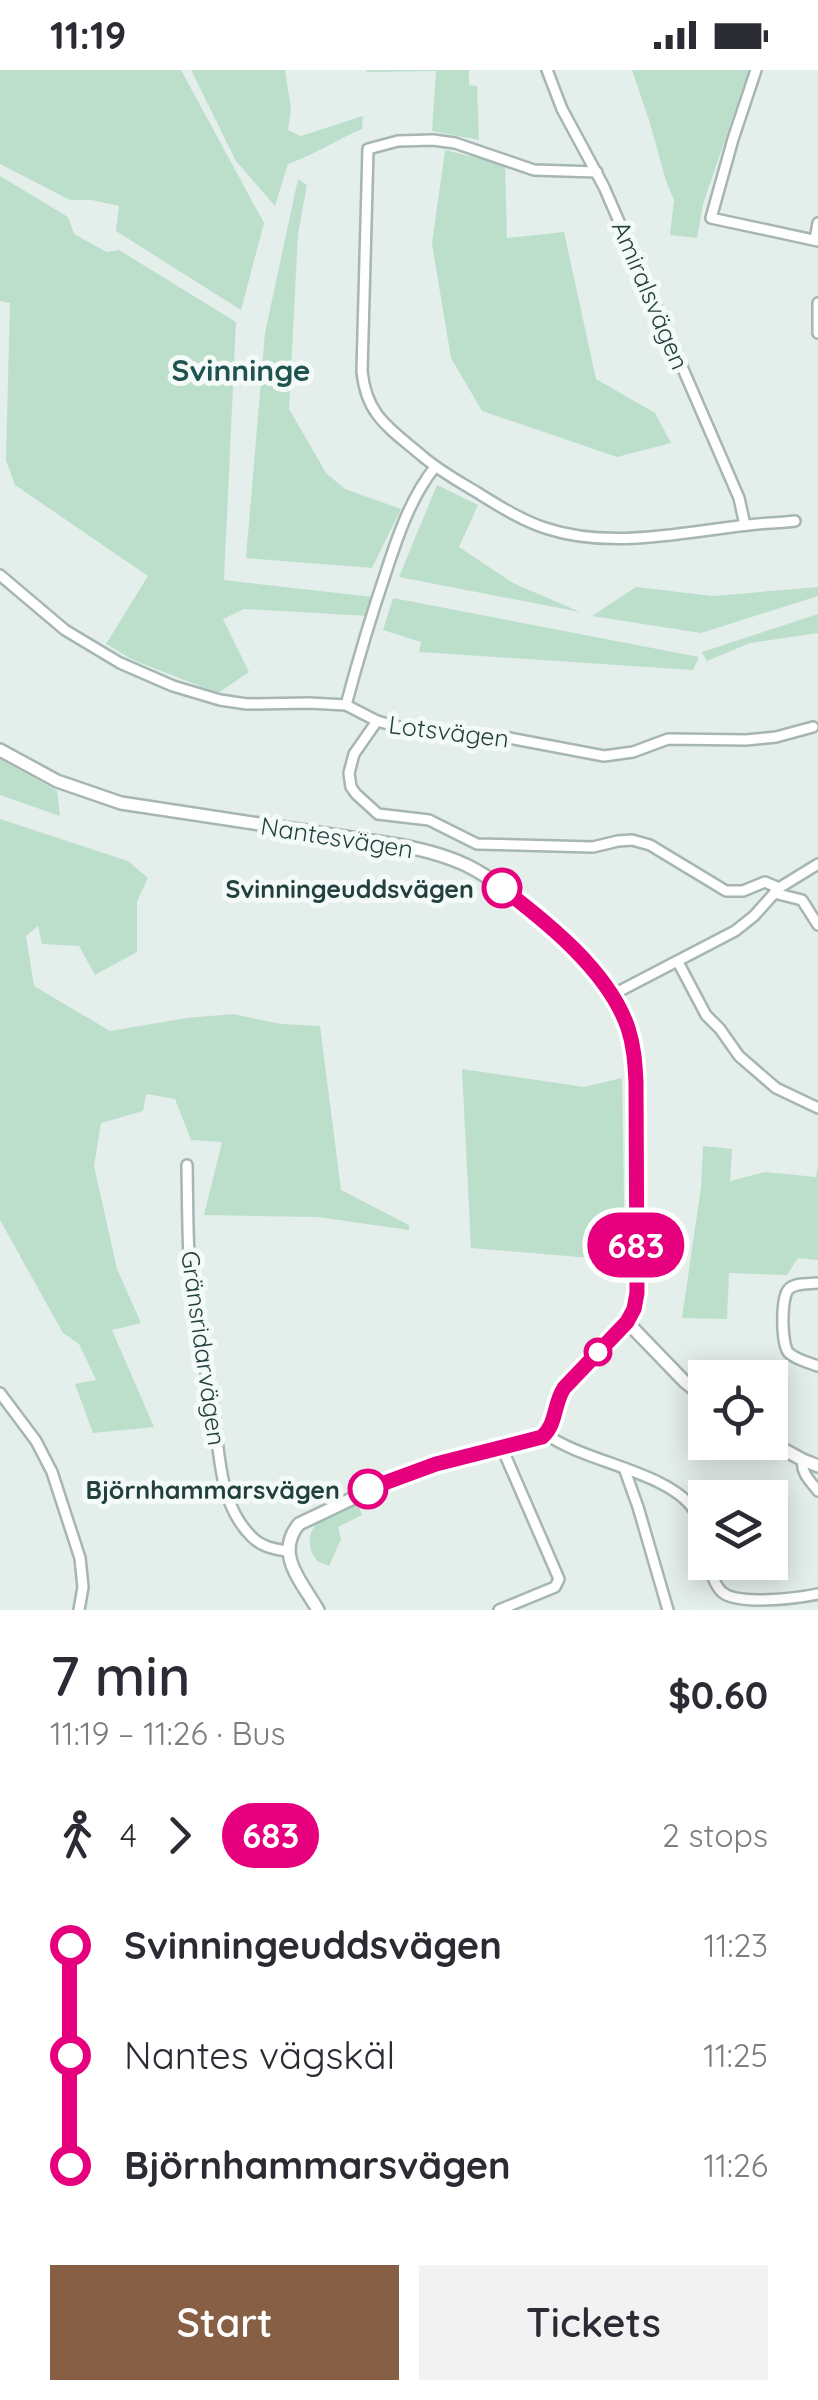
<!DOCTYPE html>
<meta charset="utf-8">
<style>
body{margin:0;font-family:Quicksand,sans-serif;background:#f2f2f3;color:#2b2b33;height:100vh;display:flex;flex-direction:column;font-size:38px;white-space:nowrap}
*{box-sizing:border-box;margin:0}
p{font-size:32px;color:#7c7c81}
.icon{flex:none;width:55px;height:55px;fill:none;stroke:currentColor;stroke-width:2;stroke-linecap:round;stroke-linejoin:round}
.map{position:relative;height:1540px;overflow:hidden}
.sheet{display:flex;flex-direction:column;background:#fff;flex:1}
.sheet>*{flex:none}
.badge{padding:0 20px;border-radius:32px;font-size:35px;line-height:65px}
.buttons{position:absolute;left:688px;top:1290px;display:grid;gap:20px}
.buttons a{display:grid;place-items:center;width:100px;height:100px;border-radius:0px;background:#fff;box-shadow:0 5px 25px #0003;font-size:50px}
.map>.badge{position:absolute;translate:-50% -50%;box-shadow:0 0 0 5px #fff}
.legs{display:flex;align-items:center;gap:15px;height:110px;padding:0 50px;font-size:32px}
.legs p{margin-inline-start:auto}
.overview{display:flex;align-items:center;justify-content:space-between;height:170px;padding:0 50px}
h1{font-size:55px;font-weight:600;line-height:75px}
.button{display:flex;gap:20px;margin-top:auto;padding:20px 50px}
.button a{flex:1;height:115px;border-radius:0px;background:#865f45;color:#fff;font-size:40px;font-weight:600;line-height:115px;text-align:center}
.button a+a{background:#f2f2f3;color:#2b2b33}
ul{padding:0 50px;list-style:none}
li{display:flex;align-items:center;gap:35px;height:110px;font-size:38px}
li i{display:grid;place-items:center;width:15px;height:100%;margin:0 12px;background:currentColor}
li i::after{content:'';width:25px;height:25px;margin:-12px;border:8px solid;border-radius:50%;background:#fff}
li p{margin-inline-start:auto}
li:first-child i{background:linear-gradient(#0000 50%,currentColor 0)}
li:last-child i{background:linear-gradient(currentColor 50%,#0000 0)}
.status{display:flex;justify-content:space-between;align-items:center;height:70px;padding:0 50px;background:#fff;direction:ltr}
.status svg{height:28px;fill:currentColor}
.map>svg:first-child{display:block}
.green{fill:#bcdfcc}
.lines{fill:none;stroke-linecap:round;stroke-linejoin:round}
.minor-casing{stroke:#a6b6b3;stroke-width:14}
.tertiary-casing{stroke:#a6b6b3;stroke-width:16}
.minor{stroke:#fff;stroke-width:9}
.tertiary{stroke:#fff;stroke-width:11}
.line-1-casing{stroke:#fff;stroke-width:22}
.line-1{stroke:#e6007e;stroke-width:15}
.stop-1-dot{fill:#fff;stroke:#e6007e;stroke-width:5}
.labels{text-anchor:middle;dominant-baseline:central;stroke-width:10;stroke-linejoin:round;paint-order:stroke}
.street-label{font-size:25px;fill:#22403d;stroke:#f4faf8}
.stop-label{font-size:25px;font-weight:bold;fill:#22403d;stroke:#f4faf8;text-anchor:end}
.quarter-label{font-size:30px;font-weight:bold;fill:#1e5350;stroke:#f4faf8}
</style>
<div class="status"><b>11:19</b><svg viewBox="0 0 49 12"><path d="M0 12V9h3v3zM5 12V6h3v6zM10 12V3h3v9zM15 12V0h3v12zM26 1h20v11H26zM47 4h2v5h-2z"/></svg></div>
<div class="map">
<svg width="818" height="1540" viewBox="0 0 818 1540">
<rect width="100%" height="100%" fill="#e4eeeb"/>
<g class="green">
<polygon points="0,0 181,0 264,153 241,240 116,161 119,136 92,130 70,130 0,94"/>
<path d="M191 0H285L291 39 288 60 301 66 363 46 362 59C336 70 314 85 288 94L275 136 236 91Z"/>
<polygon points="366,0 469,0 469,15 477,16 479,70 432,61 436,1 367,2"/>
<polygon points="632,0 749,0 703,134 697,168 670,165 674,130 666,111 650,53"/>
<polygon points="445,80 505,95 507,168 564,162 596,309 655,343 671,373 617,387 482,341 451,288 432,174"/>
<polygon points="0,106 68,147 74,164 107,182 119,180 236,252 224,510 373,527 368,546 244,539 223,549 249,602 218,623 133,590 106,574 148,506 15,415 6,390 10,233 0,231"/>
<polygon points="298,109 307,115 298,164 289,339 326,403 345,419 401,439 372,498 246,488 265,263"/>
<polygon points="437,415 478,435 459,477 513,513 580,542 399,507"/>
<polygon points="636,517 713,526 818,517 818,526 701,563 592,546"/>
<polygon points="393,528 699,587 693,600 419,582 421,572 383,560"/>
<polygon points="818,544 818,563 750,573 707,591 702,582"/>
<polygon points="0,689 57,721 60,746 0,725"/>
<polygon points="0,749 128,791 148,808 137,831 137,882 95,905 79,876 42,874 38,856 26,866 34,916 110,961 187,948 233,944 281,954 320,956 341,1120 409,1155 409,1160 318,1147 204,1145 222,1072 191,1070 175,1029 146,1024 143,1041 101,1053 94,1096 117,1199 141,1253 112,1260 154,1357 93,1363 75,1314 96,1310 79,1274 63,1263 0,1150"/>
<polygon points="462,999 584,1017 622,1008 625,1191 471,1178"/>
<polygon points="703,1076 732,1079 730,1111 765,1102 816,1107 818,1094 818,1190 798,1188 787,1205 729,1203 727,1249 682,1248 701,1117"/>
<path d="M356 1428 362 1445 338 1457 341 1469 329 1496 317 1491C314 1486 310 1481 310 1475 307 1449 337 1439 356 1428Z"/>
</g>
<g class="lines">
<g class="minor-casing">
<g id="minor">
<polyline points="547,0 562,39 604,117 739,428 745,455"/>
<polyline points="756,0 733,69 711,148 818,171"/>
<path d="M597 102 534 100 455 73 433 70 398 71 368 79 362 301C366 345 389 358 421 385 438 400 458 411 478 423 499 436 521 450 545 458 611 480 683 462 749 455 764 453 780 453 795 451"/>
<polyline points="815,170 818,153"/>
<polyline points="818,233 818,263"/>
<polyline points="0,505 65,560 120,593 173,616 220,630 247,634 309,633 346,635 377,651 403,658 509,668 604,686 633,682 668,669 746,670 776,667 813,657"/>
<path d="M346 635C358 590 371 546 386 502 398 465 411 427 435 397"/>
<polyline points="377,651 354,684 349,703 351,717 356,724 378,744 429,750 477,774 593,777 618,771 632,770 650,775 726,821 743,821 765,812 779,818"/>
<polyline points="774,823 802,830 818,855"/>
<polyline points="678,892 706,945 720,959 739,986 776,1018 818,1038"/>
<polyline points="612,925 735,861 754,846 779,818 818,794"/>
<path d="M187 1095C188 1146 187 1197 195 1248 200 1278 208 1308 213 1338 220 1382 218 1434 252 1467 262 1477 274 1479 287 1481"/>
<path d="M818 1213C809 1214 794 1212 788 1220 781 1229 781 1275 789 1283 795 1289 809 1293 818 1296"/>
<polyline points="0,1323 36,1371 52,1402 80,1488 83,1517 79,1540"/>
<path d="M546 1364C583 1392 670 1402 694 1440 701 1452 702 1465 705 1478"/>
<path d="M803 1390C800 1402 811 1412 818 1421"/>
<polyline points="624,1398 638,1437 668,1540"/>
<path d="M709 1492C711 1502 714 1515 722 1522 738 1536 798 1528 818 1524"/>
<polyline points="499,1540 555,1517 559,1509 502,1378"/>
</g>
</g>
<g class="tertiary-casing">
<g id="tertiary">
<path d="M0 680 57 711 121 733 391 774C417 778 442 784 466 795 515 819 600 894 622 944 632 966 635 988 635 1012L637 1223 634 1239 627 1252 564 1318C553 1334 557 1354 542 1367L436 1394 404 1404 299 1454C274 1484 302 1512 318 1540"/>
<polyline points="627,1252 684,1311 705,1328"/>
<polyline points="770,1372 803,1390 818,1396"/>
</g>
</g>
<use href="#minor" class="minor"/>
<use href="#tertiary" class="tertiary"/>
</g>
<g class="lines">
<g class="line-1-casing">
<path id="line-1" d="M368 1419 436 1394 542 1367C557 1354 553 1335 564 1318L627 1252 634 1239 637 1223 636 1012C635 993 634 976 628 958 609 902 548 853 502 818"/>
</g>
<use href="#line-1" class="line-1"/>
</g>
<g class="stop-1-dot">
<circle cx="502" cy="818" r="18"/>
<circle cx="598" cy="1282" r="12"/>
<circle cx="368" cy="1419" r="18"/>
</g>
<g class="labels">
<g class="street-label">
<text transform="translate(651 225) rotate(67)">Amiralsvägen</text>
<text transform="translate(449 661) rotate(7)">Lotsvägen</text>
<text transform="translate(337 767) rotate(9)">Nantesvägen</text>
<text transform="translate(204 1278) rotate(82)">Gränsridarvägen</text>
</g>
<g class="stop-label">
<text x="474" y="818">Svinningeuddsvägen</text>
<text x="340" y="1419">Björnhammarsvägen</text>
</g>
<g class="quarter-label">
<text x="241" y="300">Svinninge</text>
</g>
</g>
</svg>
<div class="buttons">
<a><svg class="icon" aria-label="locate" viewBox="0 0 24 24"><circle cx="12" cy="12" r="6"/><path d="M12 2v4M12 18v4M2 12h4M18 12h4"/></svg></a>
<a><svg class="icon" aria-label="layers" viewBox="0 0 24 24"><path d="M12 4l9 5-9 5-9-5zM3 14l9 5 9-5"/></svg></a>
</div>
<b class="badge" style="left:636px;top:1175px;background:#e6007e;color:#fff">683</b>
</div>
<section class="sheet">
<div class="overview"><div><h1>7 min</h1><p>11:19 – 11:26 · Bus</p></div><b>$0.60</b></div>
<div class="legs"><svg class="icon" aria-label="walk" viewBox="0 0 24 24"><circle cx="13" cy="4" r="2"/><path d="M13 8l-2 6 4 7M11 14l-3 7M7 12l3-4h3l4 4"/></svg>4<svg class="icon" aria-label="forward" viewBox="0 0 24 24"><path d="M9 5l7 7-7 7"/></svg><b class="badge" style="background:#e6007e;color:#fff">683</b><p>2 stops</p></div>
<ul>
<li><i style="color:#e6007e"></i><b>Svinningeuddsvägen</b><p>11:23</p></li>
<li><i style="color:#e6007e"></i><span>Nantes vägskäl</span><p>11:25</p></li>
<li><i style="color:#e6007e"></i><b>Björnhammarsvägen</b><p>11:26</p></li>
</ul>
<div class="button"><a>Start</a><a>Tickets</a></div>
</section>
